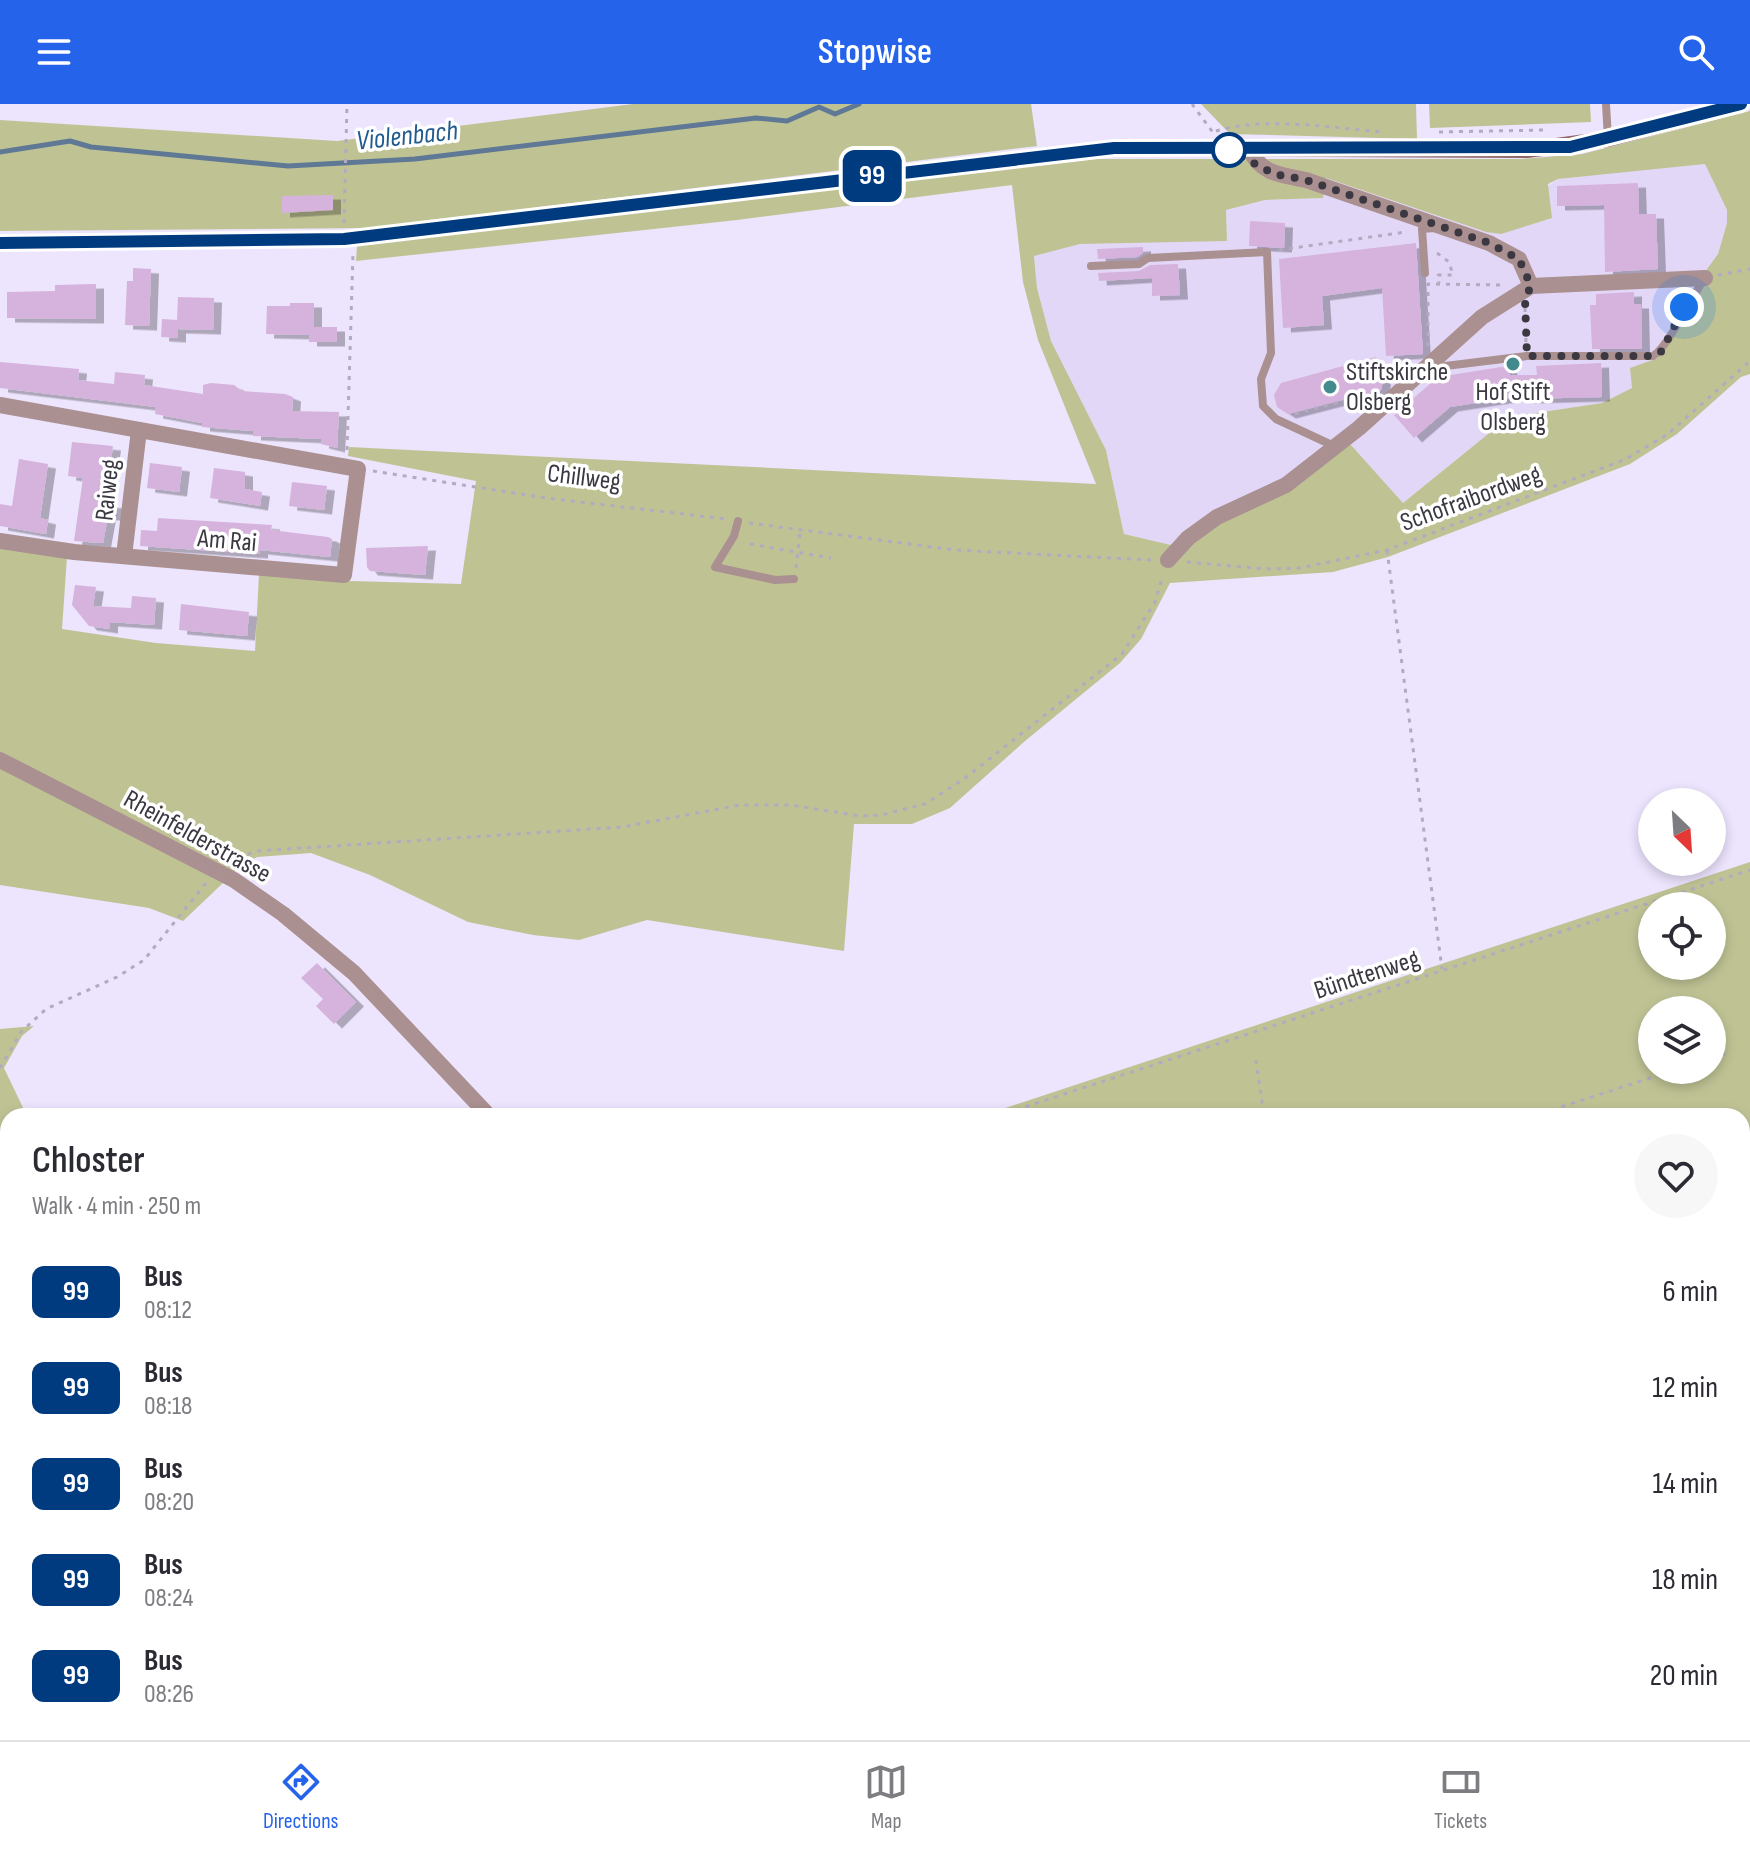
<!DOCTYPE html>
<meta charset="utf-8">
<style>
body{margin:0;font-family:"Sofia Sans Condensed",sans-serif;background:#f7f7f7;color:#2b2b33;height:100vh;display:flex;flex-direction:column;font-size:30px;white-space:nowrap}
*{box-sizing:border-box;margin:0}
p{font-size:26px;color:#7c7c81}
.icon{flex:none;width:44px;height:44px;fill:none;stroke:currentColor;stroke-width:2;stroke-linecap:round;stroke-linejoin:round}
.map{position:relative;flex:1;overflow:hidden}
.drawer{position:absolute;left:0px;top:1004px;width:1750px;height:632px;display:flex;flex-direction:column;background:#fff;border-radius:24px 24px 0 0;box-shadow:0 4px 12px #0003}
.drawer>*{flex:none}
.badge{padding:0 16px;border-radius:12px;font-size:28px;line-height:52px}
.needle{width:52px;rotate:155deg}
.tools{position:absolute;left:1638px;top:684px;display:grid;gap:16px}
.tools a{display:grid;place-items:center;width:88px;height:88px;border-radius:50%;background:#fff;box-shadow:0 4px 12px #0003;font-size:40px}
.you{position:absolute;width:40px;height:40px;margin:-20px;border:6px solid #fff;border-radius:50%;background:#1a73e8;box-shadow:0 0 0 12px #1a73e833}
.map>.badge{position:absolute;translate:-50% -50%;box-shadow:0 0 0 4px #fff}
.round{display:grid;place-items:center;flex:none;width:84px;height:84px;border-radius:42px;background:#f7f7f7}
.head{display:flex;align-items:center;justify-content:space-between;height:136px;padding:0 32px}
h1{font-size:38px;font-weight:600;line-height:60px}
ul{padding:0;list-style:none}
li{display:flex;align-items:center;gap:24px;height:96px;padding:0 32px}
li div{flex:1}
li b{display:block;font-size:30px}
li em{font-style:normal}
li .badge{min-width:88px;font-weight:700;text-align:center}
header{display:flex;justify-content:space-between;align-items:center;height:104px;padding:0 32px;background:#2563eb;color:#fff;font-size:36px;font-weight:600}
.tab-bar{display:flex;justify-content:space-around;align-items:center;height:112px;border-top:2px solid #e1e1e2;background:#fff;font-size:22px;color:#7c7c81}
.tab-bar a{display:grid;justify-items:center;gap:4px}
.tab-bar .selected{color:#2563eb}
.map>svg:first-child{display:block}
.built{fill:#e3d7f8}
.green{fill:#bfc394;fill-rule:evenodd}
.forest{fill:#b3b884}
.lines{fill:none;stroke-linecap:round;stroke-linejoin:round}
.stream{stroke:#5f7895;stroke-width:5}
.building{fill:#d6b3dd;filter:url(#shadow)}
.path{stroke:#b2abc0;stroke-width:3;stroke-dasharray:4 6;stroke-linecap:butt}
.lane{stroke:#aa9090;stroke-width:8}
.street{stroke:#aa9090;stroke-width:16}
.secondary{stroke:#8a6665;stroke-width:16}
.line-casing{stroke:#fff;stroke-width:18}
.line{stroke:#003b80;stroke-width:12}
.walk{stroke:#3b3842;stroke-width:8;stroke-dasharray:0 14.4}
.stop-dot{fill:#fff;stroke:#003b80;stroke-width:4}
.poi-dot{fill:#428a8e;stroke:#fff;stroke-width:3}
.labels{text-anchor:middle;dominant-baseline:central;stroke-width:7;stroke-linejoin:round;paint-order:stroke}
.poi-label{font-size:26px;fill:#3b3842;stroke:#fff;text-anchor:start}
.street-label{font-size:26px;fill:#3b3842;stroke:#fff}
.water-label{font-size:28px;font-style:italic;fill:#225b8d;stroke:#fff}
</style>
<header><svg class="icon" aria-label="menu" viewBox="0 0 24 24"><path d="M4 6h16M4 12h16M4 18h16"/></svg>Stopwise<svg class="icon" aria-label="search" viewBox="0 0 24 24"><circle cx="10" cy="10" r="6"/><path d="M15 15l6 6"/></svg></header>
<div class="map">
<svg width="1750" height="1636" viewBox="0 0 1750 1636">
<defs>
<filter id="shadow"><feDropShadow dx="8" dy="4.5" stdDeviation="0" flood-color="#0004"/></filter>
</defs>
<rect width="100%" height="100%" fill="#ede4fe"/>
<polygon class="built" points="1706,59 1727,105 1727,119 1718,150 1696,180 1667,240 1633,284 1602,299 1509,313 1403,399 1351,341 1270,384 1212,408 1171,441 1124,430 1106,346 1051,237 1037,184 1034,151 1080,140 1227,136 1226,106 1265,96 1323,94 1325,74 1486,128 1558,75"/>
<g class="green">
<polygon points="633,0 1031,0 1037,42 370,124 0,127 0,16 337,37"/>
<polygon points="1201,0 1416,0 1417,35 1230,30"/>
<polygon points="1429,0 1590,0 1591,18 1430,24"/>
<path d="M1750 7V270L1741 273 1677 330 1630 360 1388 453 1333 468 1170 479 1141 535 1120 559 1025 637 950 704 912 720H854L844 847 647 816 579 836 533 831 468 818 370 771 311 749 257 753 243 760 183 817 149 804 0 781V443L67 453 62 525 156 539 255 547 259 470 351 477 461 480 476 377 348 352 349 343 1096 380 1038 236 1023 178 1012 81 737 116 356 157 357 141 1094 55H1520L1582 50ZM1705 60 1727 106V119L1718 150 1696 180 1658 254 1630 264 1632 284 1602 299 1509 313 1403 399 1351 341 1323 345 1270 384 1212 408 1171 441 1124 430 1106 346 1051 237 1037 184 1034 152 1080 140 1227 137 1226 106 1265 96 1323 94 1326 74 1486 128 1501 130 1552 114 1548 80 1558 75Z"/>
<path d="M1750 758V1191L1742 1195V1012H981ZM1652 802H1712V862H1652ZM1712 906V966H1652V906Z"/>
<polygon points="34,922 22,932 4,964 27,1012 8,1012 6,1111 0,1104 0,925"/>
</g>
<polygon class="forest" points="1750,1191 1750,1636 0,1636 0,1631 10,1628 1742,1628 1742,1195"/>
<g class="lines">
<polyline class="stream" points="0,48 70,37 91,43 288,62 415,55 756,14 787,17 819,3 835,10 859,0"/>
</g>
<g class="building">
<polygon points="1638,79 1639,110 1656,110 1658,165 1605,168 1604,101 1557,102 1557,82"/>
<polygon points="333,91 333,106 282,109 282,92"/>
<polygon points="1250,117 1285,119 1284,144 1249,142"/>
<polygon points="1416,139 1423,250 1386,252 1382,184 1322,192 1324,221 1283,224 1279,155"/>
<polygon points="1143,143 1143,149 1137,153 1098,155 1097,145"/>
<polygon points="1178,160 1180,191 1152,192 1152,174 1099,177 1098,169 1139,167 1150,161"/>
<polygon points="133,164 151,165 149,222 125,221 127,177 133,177"/>
<polygon points="96,180 96,215 7,214 7,188 55,187 55,181"/>
<polygon points="1634,188 1634,200 1641,200 1642,245 1592,245 1590,201 1596,201 1596,190"/>
<polygon points="178,193 214,194 213,226 178,225 178,234 161,233 162,215 177,216"/>
<polygon points="290,199 314,199 314,223 337,223 337,238 309,238 309,231 266,230 267,202 290,202"/>
<polygon points="1376,253 1383,277 1381,286 1288,310 1277,303 1274,291 1281,279"/>
<polygon points="0,258 79,265 78,276 114,280 115,268 145,271 144,281 203,290 203,281 211,279 234,281 242,287 285,290 293,293 292,307 339,308 337,344 321,340 321,335 253,332 253,327 202,323 202,319 155,310 156,303 0,284"/>
<polygon points="1601,259 1602,293 1524,295 1522,292 1450,303 1414,334 1394,311 1438,273 1501,263 1509,264 1510,271 1537,271 1536,262"/>
<polygon points="72,338 113,342 105,399 115,400 113,412 108,412 103,439 74,437 83,374 68,372"/>
<polygon points="19,355 48,360 40,414 48,416 46,430 0,422 0,400 12,402"/>
<polygon points="150,359 182,363 179,388 147,384"/>
<polygon points="214,364 245,368 245,385 262,388 260,402 210,394"/>
<polygon points="292,378 327,382 324,406 289,402"/>
<polygon points="158,414 272,421 271,426 328,433 332,435 330,453 260,446 260,450 140,442 141,426 157,427"/>
<polygon points="428,442 425,471 370,467 367,463 366,444"/>
<polygon points="75,481 96,483 93,502 131,504 132,492 156,494 154,521 110,518 110,525 89,522 72,501"/>
<polygon points="181,500 249,508 247,532 179,526"/>
<polygon points="317,859 356,898 334,920 316,902 323,895 301,874"/>
</g>
<g class="lines">
<g class="path">
<polyline points="1192,0 1214,30"/>
<path d="M1216 27C1268 12 1330 24 1384 28"/>
<polyline points="1439,28 1544,26"/>
<polyline points="344,119 347,0"/>
<polyline points="1279,146 1406,128"/>
<polyline points="1437,149 1449,158 1453,171 1438,171 1439,179"/>
<polyline points="1718,171 1750,165"/>
<polyline points="1525,204 1526,240"/>
<polyline points="1428,242 1428,180 1503,181"/>
<polyline points="1295,310 1373,289"/>
<polyline points="347,346 353,150"/>
<polyline points="373,367 546,394 726,415"/>
<polyline points="749,419 955,446 1152,456"/>
<polyline points="750,440 831,454"/>
<polyline points="1387,446 1442,865"/>
<polyline points="1187,458 1265,465 1300,464 1387,446 1626,355 1668,330 1750,257"/>
<polyline points="796,464 800,428"/>
<polyline points="229,757 257,747 622,723 740,701 791,701 860,712 881,711 925,700 964,675 1122,550 1155,498 1163,471"/>
<polyline points="1712,954 1731,948"/>
<polyline points="1256,956 1264,1012"/>
<polyline points="0,964 21,928 46,905 117,873 144,856 206,779"/>
<polyline points="997,1012 1750,766"/>
<polyline points="1533,1012 1675,966"/>
<polyline points="0,1106 8,1125"/>
<polyline points="1742,1189 1750,1185"/>
<polyline points="1742,1477 1750,1482"/>
<polyline points="0,1619 8,1617"/>
<polyline points="187,1628 190,1636"/>
<polyline points="618,1628 624,1636"/>
<polyline points="1451,1628 1458,1636"/>
<polyline points="448,1636 453,1628"/>
</g>
<g class="lane">
<polyline points="1606,0 1608,35"/>
<polyline points="1091,162 1139,160 1148,154 1267,148 1271,249 1261,275 1263,302 1276,315 1334,342"/>
<polyline points="1425,169 1422,125 1434,124"/>
<path d="M1429 264 1527 252H1653C1667 244 1692 193 1704 175"/>
<polyline points="738,417 734,432 715,463 775,476 794,475"/>
</g>
<g class="street">
<path d="M1250 46C1261 70 1281 71 1306 76L1489 139 1519 155 1531 182"/>
<polyline points="0,301 358,365 344,471 74,448 0,437"/>
<polyline points="124,452 139,326"/>
<polyline points="1168,456 1188,434 1217,413 1286,381 1359,324 1482,213 1531,182 1705,174"/>
<polyline points="0,656 234,776 283,810 354,869 489,1012"/>
</g>
<polyline class="secondary" points="0,139 344,135 1114,44 1527,46 1608,35 1741,0"/>
</g>
<g class="lines">
<g class="line-casing">
<polyline id="line" points="0,139 344,135 1114,44 1570,43 1741,0"/>
</g>
<use href="#line" class="line"/>
<polyline class="walk" points="1229,46 1274,70 1306,76 1489,139 1519,155 1531,182 1525,195 1527,252 1653,252 1662,247 1684,203"/>
</g>
<circle class="stop-dot" cx="1229" cy="46" r="16"/>
<g class="poi-dot">
<circle cx="1513" cy="260" r="8"/>
<circle cx="1330" cy="283" r="8"/>
</g>
<g class="labels">
<g class="poi-label">
<text x="1346" y="268">Stiftskirche<tspan x="1346" dy="30">Olsberg</tspan></text>
<text x="1513" y="288" text-anchor="middle">Hof Stift<tspan x="1513" dy="30">Olsberg</tspan></text>
</g>
<g class="street-label">
<text transform="translate(584 374) rotate(7)">Chillweg</text>
<text transform="translate(108 386) rotate(-84)">Raiweg</text>
<text transform="translate(1471 395) rotate(-20)">Schofraibordweg</text>
<text transform="translate(227 437) rotate(5)">Am Rai</text>
<text transform="translate(197 733) rotate(29)">Rheinfelderstrasse</text>
<text transform="translate(1367 871) rotate(-18)">Bündtenweg</text>
</g>
<g class="water-label">
<text transform="translate(407 32) rotate(-6)">Violenbach</text>
</g>
</g>
</svg>
<div class="tools">
<a><svg class="needle" viewBox="-14 -14 28 28"><path d="M0-13l5 13h-10z" fill="#e53935"/><path d="M0 13l5-13h-10z" fill="#7c7c81"/></svg></a>
<a><svg class="icon" aria-label="locate" viewBox="0 0 24 24"><circle cx="12" cy="12" r="6"/><path d="M12 2v4M12 18v4M2 12h4M18 12h4"/></svg></a>
<a><svg class="icon" aria-label="layers" viewBox="0 0 24 24"><path d="M12 4l9 5-9 5-9-5zM3 14l9 5 9-5"/></svg></a>
</div>
<div class="you" style="left:1684px;top:203px"></div>
<b class="badge" style="left:872px;top:72px;background:#003b80;color:#fff">99</b>
<section class="drawer">
<div class="head"><div><h1>Chloster</h1><p>Walk · 4 min · 250 m</p></div><a class="round"><svg class="icon" aria-label="heart" viewBox="0 0 24 24"><path d="M12 20l-8-8c-3-5 5-10 8-4 3-6 11-1 8 4z"/></svg></a></div>
<ul>
<li><span class="badge" style="background:#003b80;color:#fff">99</span><div><b>Bus</b><p>08:12</p></div><em>6 min</em></li>
<li><span class="badge" style="background:#003b80;color:#fff">99</span><div><b>Bus</b><p>08:18</p></div><em>12 min</em></li>
<li><span class="badge" style="background:#003b80;color:#fff">99</span><div><b>Bus</b><p>08:20</p></div><em>14 min</em></li>
<li><span class="badge" style="background:#003b80;color:#fff">99</span><div><b>Bus</b><p>08:24</p></div><em>18 min</em></li>
<li><span class="badge" style="background:#003b80;color:#fff">99</span><div><b>Bus</b><p>08:26</p></div><em>20 min</em></li>
</ul>
</section>
</div>
<nav class="tab-bar">
<a class="selected"><svg class="icon" aria-label="directions" viewBox="0 0 24 24"><path d="M12 3l9 9-9 9-9-9zM9 14v-3h6M13 9l2 2-2 2"/></svg>Directions</a>
<a><svg class="icon" aria-label="map" viewBox="0 0 24 24"><path d="M3 6l6-2 6 2 6-2v14l-6 2-6-2-6 2zM9 4v14M15 6v14"/></svg>Map</a>
<a><svg class="icon" aria-label="tickets" viewBox="0 0 24 24"><path d="M3 7h18v10H3zM15 7v10"/></svg>Tickets</a>
</nav>
